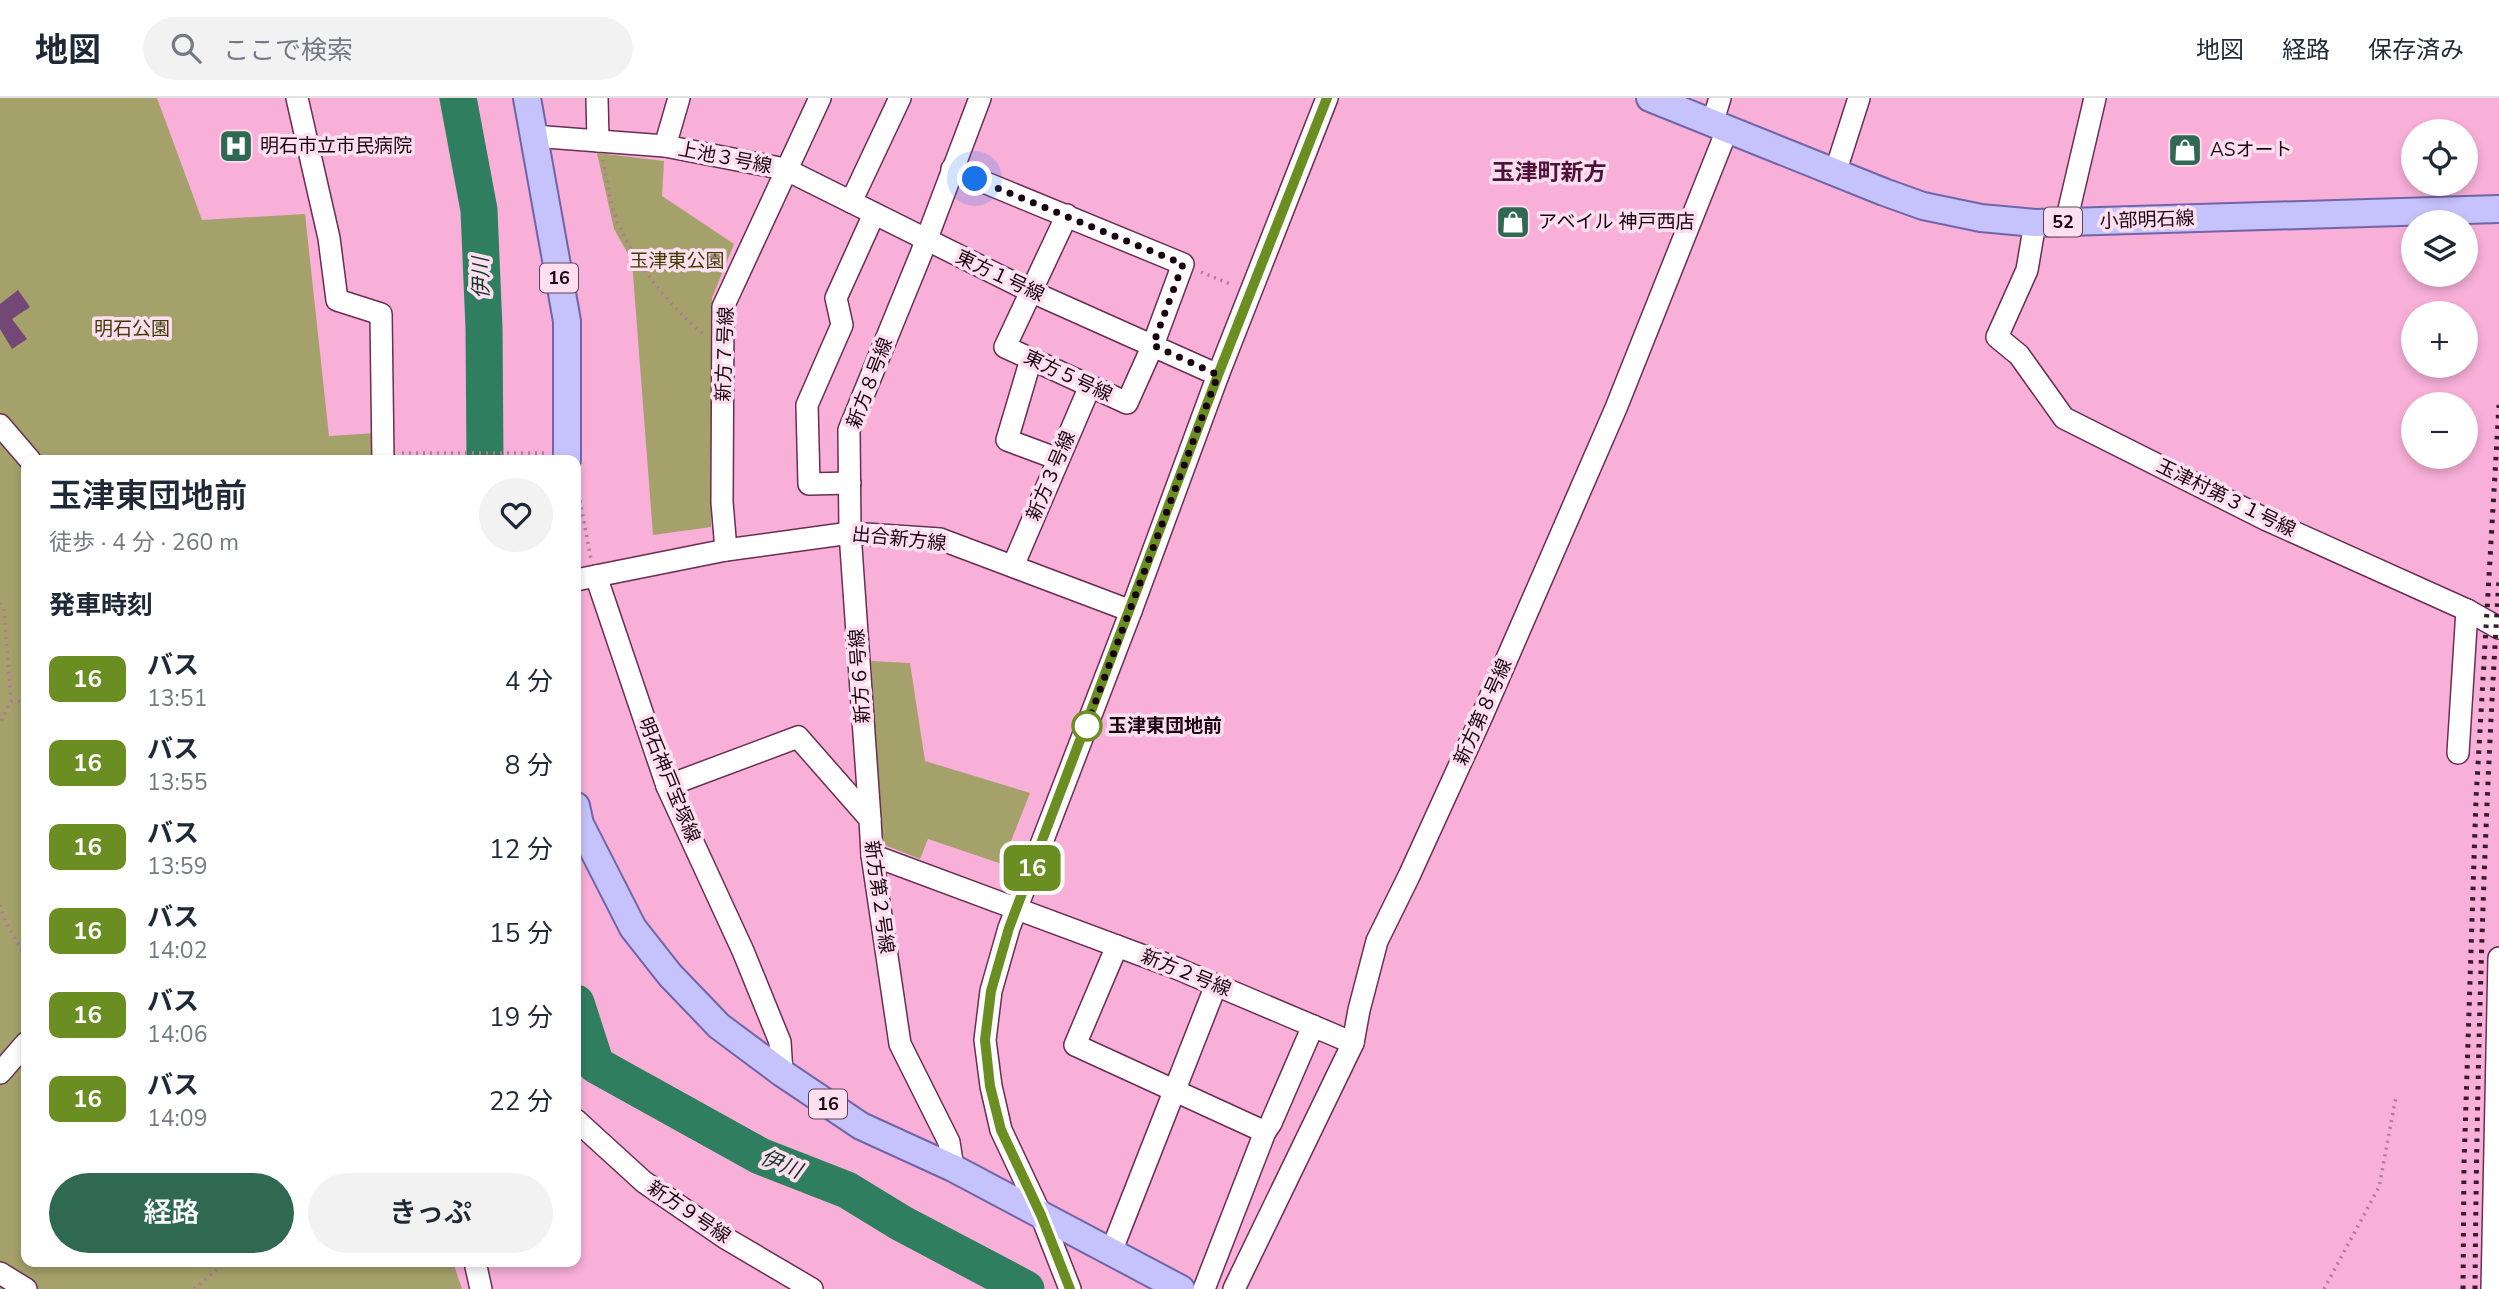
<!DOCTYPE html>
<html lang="ja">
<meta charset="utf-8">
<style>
body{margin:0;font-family:"Nunito Sans","Noto Sans JP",sans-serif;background:#f2f2f3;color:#1f2937;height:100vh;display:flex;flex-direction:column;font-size:26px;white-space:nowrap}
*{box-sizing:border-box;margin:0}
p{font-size:23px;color:#747a83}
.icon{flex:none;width:38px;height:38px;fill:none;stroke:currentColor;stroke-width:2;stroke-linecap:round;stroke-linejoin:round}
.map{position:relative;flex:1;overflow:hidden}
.sheet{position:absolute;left:21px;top:357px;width:560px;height:812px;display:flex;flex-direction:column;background:#fff;border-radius:14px;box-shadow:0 4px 10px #0003}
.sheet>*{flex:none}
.badge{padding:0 14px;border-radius:10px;font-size:24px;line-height:46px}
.tools{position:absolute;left:2401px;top:21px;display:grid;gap:14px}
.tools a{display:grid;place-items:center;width:77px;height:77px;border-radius:50%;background:#fff;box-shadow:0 4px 10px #0003;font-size:35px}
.you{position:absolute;width:35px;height:35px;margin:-18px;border:5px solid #fff;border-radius:50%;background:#1a73e8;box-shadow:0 0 0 10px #1a73e833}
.map>.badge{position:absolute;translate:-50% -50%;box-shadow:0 0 0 4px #fff}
h2{padding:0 28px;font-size:26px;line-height:63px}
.round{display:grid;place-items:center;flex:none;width:74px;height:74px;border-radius:37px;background:#f2f2f3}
.headline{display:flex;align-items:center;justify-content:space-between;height:119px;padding:0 28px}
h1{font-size:33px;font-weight:600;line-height:52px}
.primary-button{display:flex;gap:14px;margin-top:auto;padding:14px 28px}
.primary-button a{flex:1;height:80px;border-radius:42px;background:#2f6952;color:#fff;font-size:28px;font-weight:600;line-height:80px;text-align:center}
.primary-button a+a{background:#f2f2f3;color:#1f2937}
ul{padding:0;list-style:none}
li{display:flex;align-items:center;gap:21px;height:84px;padding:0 28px}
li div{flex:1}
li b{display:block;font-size:26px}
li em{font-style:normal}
li .badge{min-width:77px;font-weight:700;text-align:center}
header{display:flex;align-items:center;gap:42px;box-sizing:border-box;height:98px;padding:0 35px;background:#fff;border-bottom:2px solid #e0e1e3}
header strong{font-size:33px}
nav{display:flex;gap:38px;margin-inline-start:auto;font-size:24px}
.search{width:490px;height:63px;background:#f2f2f3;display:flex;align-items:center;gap:18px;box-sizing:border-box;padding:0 24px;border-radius:38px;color:#747a83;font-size:26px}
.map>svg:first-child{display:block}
.green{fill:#a5a16a}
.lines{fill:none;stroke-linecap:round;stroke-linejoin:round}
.river{stroke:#307e60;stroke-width:37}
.building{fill:#734776}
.minor-casing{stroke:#6a2d53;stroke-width:24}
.major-casing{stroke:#7065a8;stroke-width:30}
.path{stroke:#b3799a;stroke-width:3.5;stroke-dasharray:2 5;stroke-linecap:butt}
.minor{stroke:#fff;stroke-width:21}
.major{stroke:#c5c2fc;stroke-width:26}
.rail{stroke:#391b2d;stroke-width:5;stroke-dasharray:3.5 7;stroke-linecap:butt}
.line-casing{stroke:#fff;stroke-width:16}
.line{stroke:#6b8e23;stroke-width:10}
.walk{stroke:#1a0311;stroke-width:7;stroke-dasharray:0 12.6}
.stop-dot{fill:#fff;stroke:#6b8e23;stroke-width:3.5}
.labels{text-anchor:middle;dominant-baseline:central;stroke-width:7;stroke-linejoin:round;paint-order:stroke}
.shield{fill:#fedff0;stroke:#5e4554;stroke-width:2}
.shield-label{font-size:18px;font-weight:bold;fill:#1a0311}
.poi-label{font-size:19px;fill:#1a0311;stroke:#fedff0;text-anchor:start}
.street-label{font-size:19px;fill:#1a0311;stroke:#fedff0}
.park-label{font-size:19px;fill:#3f3b02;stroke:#fedff0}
.stop-label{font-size:19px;font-weight:bold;fill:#1a0311;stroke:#fedff0;text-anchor:start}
.water-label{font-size:21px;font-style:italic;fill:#133629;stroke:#fedff0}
.quarter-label{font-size:23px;font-weight:bold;fill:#4f133a;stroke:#fedff0}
</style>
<header>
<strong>地図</strong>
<div class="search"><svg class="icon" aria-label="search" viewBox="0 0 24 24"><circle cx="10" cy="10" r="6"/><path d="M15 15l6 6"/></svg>ここで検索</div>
<nav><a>地図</a><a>経路</a><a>保存済み</a></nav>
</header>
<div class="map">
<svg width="2499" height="1191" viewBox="0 0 2499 1191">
<rect width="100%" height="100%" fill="#f8afd8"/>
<g class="green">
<polygon points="0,0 157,0 202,122 305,116 329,338 377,335 376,362 26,362 26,1164 453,1164 462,1191 0,1191"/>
<polygon points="597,55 664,63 662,98 734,146 712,200 711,429 653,437 632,163 614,131"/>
<polygon points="871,563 910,565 925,663 1030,695 1002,766 928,741 920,761 882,746"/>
</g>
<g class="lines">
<g class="river">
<polyline points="458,0 479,112 484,230 485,362"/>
<polyline points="576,905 596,967 760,1058 847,1092 901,1125 1026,1191"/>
</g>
</g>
<polygon class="building" points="18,192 30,209 12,221 27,241 12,251 0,231 0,206"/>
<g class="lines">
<g class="minor-casing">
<g id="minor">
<polyline points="297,0 329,140 337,202 381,216 383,362"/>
<polyline points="597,0 598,43"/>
<polyline points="1712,26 1720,0"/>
<polyline points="533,38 665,48 785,71 1030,193 1218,277"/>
<polyline points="665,48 679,0"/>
<polyline points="952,71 1183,166 1153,247 1127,305 1005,249 1067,117"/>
<polyline points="1835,75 1859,0"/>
<polyline points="851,104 900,0"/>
<polyline points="2066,124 2095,0"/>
<polyline points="2035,125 2027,172 1997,239 2019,257 2064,320 2267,422 2467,512 2458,655"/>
<polyline points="1031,261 1007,342 1058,361"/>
<polyline points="0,327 30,362"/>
<polyline points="850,385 809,386 807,307 842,227 836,200 874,116"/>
<polyline points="726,452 722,404 723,209 820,0"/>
<polyline points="1013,468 1090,288"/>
<polyline points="596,478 667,688 743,853 780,944 782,975"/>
<polyline points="576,482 726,452 850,435 940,441 1131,513"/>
<polyline points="2467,512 2499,530"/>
<polyline points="667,688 798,639 870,721 872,757 900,946 949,1044 953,1070"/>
<polyline points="870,721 850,435 849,332 921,156 980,0"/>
<polyline points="872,757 1176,870 1353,945"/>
<polyline points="1117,848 1075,947 1265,1034"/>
<polyline points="0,975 26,945"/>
<polyline points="576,1022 644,1084 727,1141 812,1191"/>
<polyline points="1111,1154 1216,887"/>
<polyline points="475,1164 481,1191"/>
<polyline points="0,1175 26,1191"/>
<polyline points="1070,1191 1041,1117 1001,1032 991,988 985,942 991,893 1009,830 1131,513 1218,277 1327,0"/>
<polyline points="1204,1191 1265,1034 1271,1025 1313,928"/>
<polyline points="1234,1191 1353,945 1359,912 1377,843 1409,778 1482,618 1616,310 1727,32"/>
<polyline points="2492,1191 2499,860"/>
</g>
</g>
<g class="major-casing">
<g id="major">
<polyline points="527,0 567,223 567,362"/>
<polyline points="1650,0 1884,94 1923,108 1981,120 2035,125 2499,111"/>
<polyline points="576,708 580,726 633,830 670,877 719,928 782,975 861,1028 953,1070 1181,1191"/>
</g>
</g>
<g class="path">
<path d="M603 62C607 82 610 106 618 125 637 168 668 206 703 236"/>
<polyline points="1201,174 1233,187"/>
<polyline points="402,355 545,355"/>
<polyline points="576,382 591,461"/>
<polyline points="0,505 4,512 11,603 0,625"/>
<polyline points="11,603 26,604"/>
<polyline points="0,807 6,825 26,859"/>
<polyline points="194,1191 226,1164"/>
<polyline points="2324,1191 2379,1089 2396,999"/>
</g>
<use href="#minor" class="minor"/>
<use href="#major" class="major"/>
<g class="rail">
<polyline points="2463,1191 2464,1066 2476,701 2499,307"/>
<path d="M2475 1191C2477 954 2484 717 2499 481"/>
</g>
</g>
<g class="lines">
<g class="line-casing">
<polyline id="line" points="1070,1191 1041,1117 1001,1032 990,988 985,942 991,893 1009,830 1218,277 1327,0"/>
</g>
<use href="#line" class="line"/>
<polyline class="walk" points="975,81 1183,166 1153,247 1218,277 1083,637 1087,628"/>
</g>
<defs>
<g id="hospital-square" transform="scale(1.75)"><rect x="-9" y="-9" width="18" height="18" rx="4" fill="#2f6952" stroke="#fedff0"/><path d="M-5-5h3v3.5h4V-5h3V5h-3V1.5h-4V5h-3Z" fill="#fff"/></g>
<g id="shop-square" transform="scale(1.75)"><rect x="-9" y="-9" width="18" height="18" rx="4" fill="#2f6952" stroke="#fedff0"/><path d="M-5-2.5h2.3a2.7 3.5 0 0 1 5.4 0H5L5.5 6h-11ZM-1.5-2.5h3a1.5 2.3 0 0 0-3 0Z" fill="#fff"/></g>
</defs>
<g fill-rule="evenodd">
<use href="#hospital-square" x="236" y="48"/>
<use href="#shop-square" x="2185" y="52"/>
<use href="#shop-square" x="1513" y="124"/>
</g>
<circle class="stop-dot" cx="1087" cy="628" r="14"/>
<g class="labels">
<g class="shield">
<rect x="2044" y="109.5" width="38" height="29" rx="5"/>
<rect x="540" y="165.5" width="38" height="29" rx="5"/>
<rect x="809" y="991.5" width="38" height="29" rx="5"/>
</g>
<g class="shield-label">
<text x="2063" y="124">52</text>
<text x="559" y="180">16</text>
<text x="828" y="1006">16</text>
</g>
<g class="poi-label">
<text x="260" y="48">明石市立市民病院</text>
<text x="2210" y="52">ASオート</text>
<text x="1538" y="124">アベイル 神戸西店</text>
</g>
<g class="street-label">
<text transform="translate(725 60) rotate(11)">上池３号線</text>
<text transform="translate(2147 122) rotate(-2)">小部明石線</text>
<text transform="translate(1000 178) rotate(25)">東方１号線</text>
<text transform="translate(725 256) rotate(-88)">新方７号線</text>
<text transform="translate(1068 278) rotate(25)">東方５号線</text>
<text transform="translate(870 285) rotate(-69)">新方８号線</text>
<text transform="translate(1051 378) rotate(-67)">新方３号線</text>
<text transform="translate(2226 400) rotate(26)">玉津村第３１号線</text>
<text transform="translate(899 441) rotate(6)">出合新方線</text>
<text transform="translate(860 578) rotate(-94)">新方６号線</text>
<text transform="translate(1483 614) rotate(-66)">新方第８号線</text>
<text transform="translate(669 682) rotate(68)">明石神戸宝塚線</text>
<text transform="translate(879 799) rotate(82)">新方第２号線</text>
<text transform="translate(1186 875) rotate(22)">新方２号線</text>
<text transform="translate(689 1114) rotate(34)">新方９号線</text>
</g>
<g class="park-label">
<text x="677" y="163">玉津東公園</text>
<text x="132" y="231">明石公園</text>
</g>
<g class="stop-label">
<text x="1108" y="628">玉津東団地前</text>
</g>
<g class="water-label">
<text transform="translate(481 180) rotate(-91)">伊川</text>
<text transform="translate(781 1066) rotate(22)">伊川</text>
</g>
<g class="quarter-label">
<text x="1549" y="74">玉津町新方</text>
</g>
</g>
</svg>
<div class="tools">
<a><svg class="icon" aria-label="locate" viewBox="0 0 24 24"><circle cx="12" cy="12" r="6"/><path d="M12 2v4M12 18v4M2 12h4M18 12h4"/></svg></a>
<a><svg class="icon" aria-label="layers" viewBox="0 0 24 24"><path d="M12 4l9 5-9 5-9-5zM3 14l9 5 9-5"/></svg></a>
<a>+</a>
<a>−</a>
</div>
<div class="you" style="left:975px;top:81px"></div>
<b class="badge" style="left:1032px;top:770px;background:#6b8e23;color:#fff">16</b>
<section class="sheet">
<div class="headline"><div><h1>玉津東団地前</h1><p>徒歩 · 4 分 · 260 m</p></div><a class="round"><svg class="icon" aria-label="heart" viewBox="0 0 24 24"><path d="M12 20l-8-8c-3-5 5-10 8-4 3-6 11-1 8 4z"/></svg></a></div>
<h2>発車時刻</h2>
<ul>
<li><span class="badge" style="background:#6b8e23;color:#fff">16</span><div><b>バス</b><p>13:51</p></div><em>4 分</em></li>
<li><span class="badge" style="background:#6b8e23;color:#fff">16</span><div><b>バス</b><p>13:55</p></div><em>8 分</em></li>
<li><span class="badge" style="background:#6b8e23;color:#fff">16</span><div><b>バス</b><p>13:59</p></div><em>12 分</em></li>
<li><span class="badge" style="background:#6b8e23;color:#fff">16</span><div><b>バス</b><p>14:02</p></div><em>15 分</em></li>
<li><span class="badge" style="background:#6b8e23;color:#fff">16</span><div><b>バス</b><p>14:06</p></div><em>19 分</em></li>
<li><span class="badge" style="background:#6b8e23;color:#fff">16</span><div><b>バス</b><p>14:09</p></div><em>22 分</em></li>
</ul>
<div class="primary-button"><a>経路</a><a>きっぷ</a></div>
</section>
</div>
